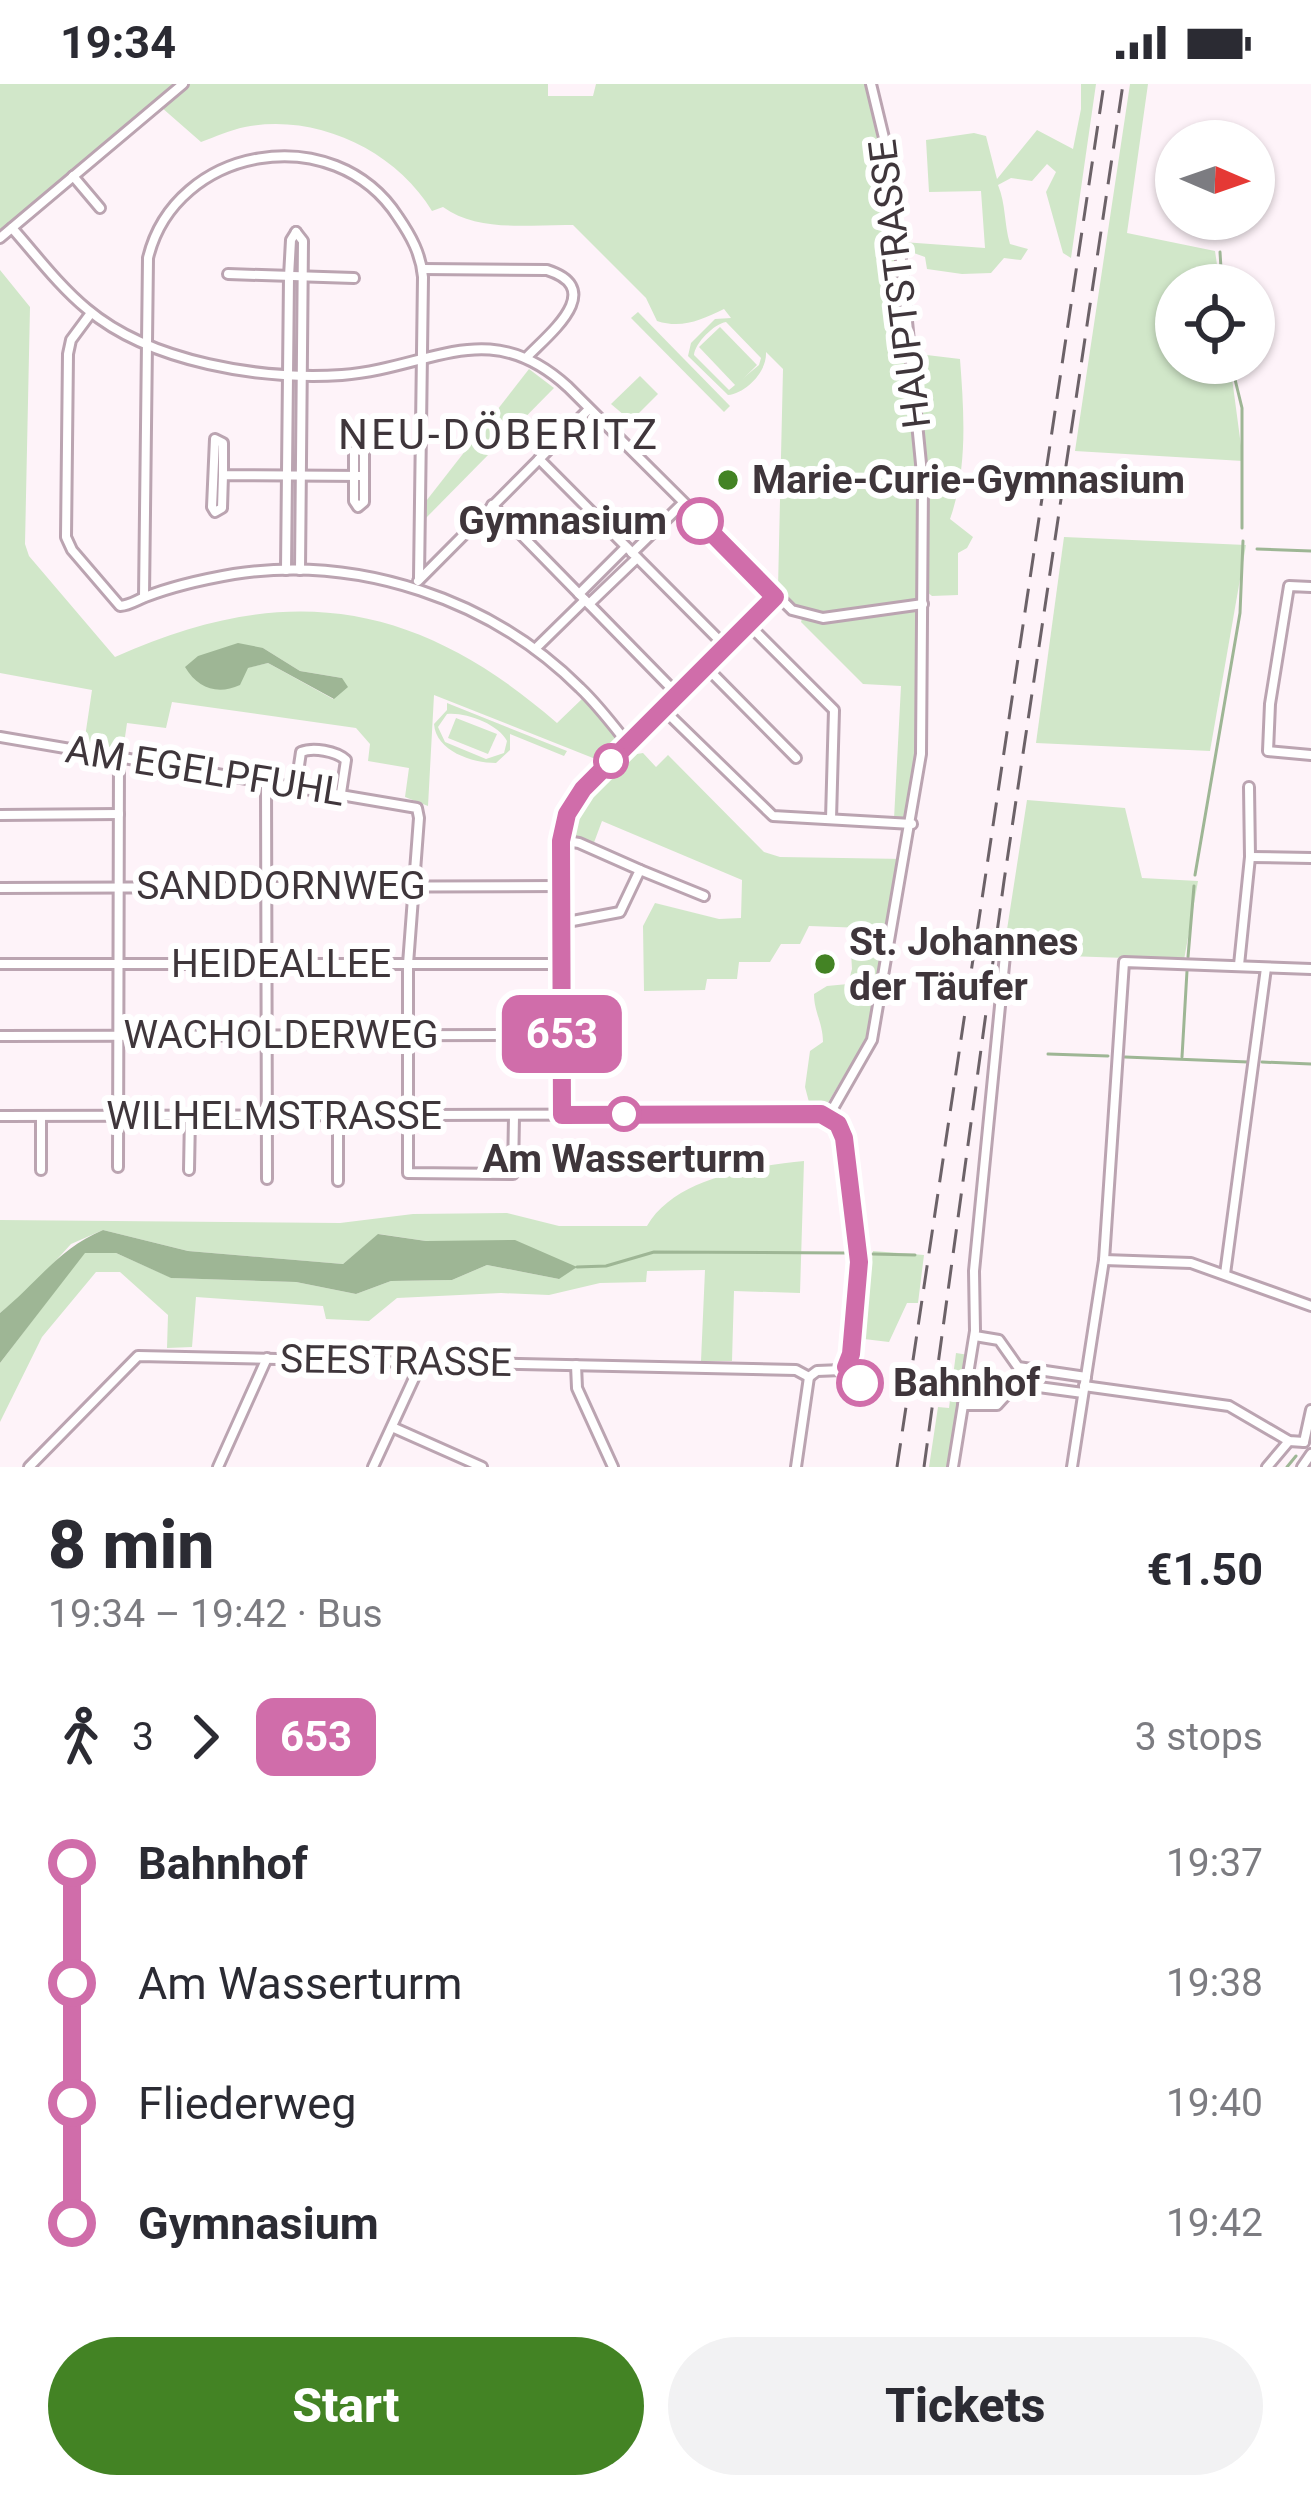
<!DOCTYPE html>
<meta charset="utf-8">
<style>
body{margin:0;font-family:Roboto,sans-serif;background:#f2f2f3;color:#2b2b33;height:100vh;display:flex;flex-direction:column;font-size:45px;white-space:nowrap}
*{box-sizing:border-box;margin:0}
p{font-size:39px;color:#7c7c81}
.icon{flex:none;width:66px;height:66px;fill:none;stroke:currentColor;stroke-width:2;stroke-linecap:round;stroke-linejoin:round}
.map{position:relative;height:1383px;overflow:hidden}
.side{display:flex;flex-direction:column;background:#fff;flex:1}
.side>*{flex:none}
.badge{padding:0 24px;border-radius:18px;font-size:42px;line-height:78px}
.needle{width:78px;rotate:92deg}
.controls{position:absolute;left:1155px;top:36px;display:grid;gap:24px}
.controls a{display:grid;place-items:center;width:120px;height:120px;border-radius:50%;background:#fff;box-shadow:0 3px 9px #0004;font-size:60px}
.map>.badge{position:absolute;translate:-50% -50%;box-shadow:0 0 0 6px #fff}
.legs{display:flex;align-items:center;gap:18px;height:132px;padding:0 48px;font-size:39px}
.legs p{margin-inline-start:auto}
.summary{display:flex;align-items:center;justify-content:space-between;height:204px;padding:0 48px}
h1{font-size:66px;font-weight:800;line-height:90px}
.button{display:flex;gap:24px;margin-top:auto;padding:24px 48px}
.button a{flex:1;height:138px;border-radius:72px;background:#438324;color:#fff;font-size:48px;font-weight:800;line-height:138px;text-align:center}
.button a+a{background:#f2f2f3;color:#2b2b33}
ul{padding:0 48px;list-style:none}
li{display:flex;align-items:center;gap:42px;height:120px;font-size:45px}
li i{display:grid;place-items:center;width:18px;height:100%;margin:0 15px;background:currentColor}
li i::after{content:'';width:30px;height:30px;margin:-15px;border:9px solid;border-radius:50%;background:#fff}
li p{margin-inline-start:auto}
li:first-child i{background:linear-gradient(#0000 50%,currentColor 0)}
li:last-child i{background:linear-gradient(currentColor 50%,#0000 0)}
.status{display:flex;justify-content:space-between;align-items:center;height:84px;padding:0 60px;background:#fff;direction:ltr}
.status svg{height:33px;fill:currentColor}
.map>svg:first-child{display:block}
.green{fill:#d1e7c9;fill-rule:evenodd}
.water{fill:#9eb695}
.lines{fill:none;stroke-linecap:round;stroke-linejoin:round}
.stream{stroke:#9eb695;stroke-width:3}
.minor-casing{stroke:#bba4b1;stroke-width:14}
.minor{stroke:#fff;stroke-width:8}
.rail{stroke:#6c6268;stroke-width:3;stroke-dasharray:24 12;stroke-linecap:butt}
.line-1-casing{stroke:#fff;stroke-width:27}
.line-1{stroke:#d06daa;stroke-width:18}
.poi-dot{fill:#438324;stroke:#fff;stroke-width:4.5}
.stop-1-dot{fill:#fff;stroke:#d06daa;stroke-width:6}
.labels{text-anchor:middle;dominant-baseline:central;stroke-width:12;stroke-linejoin:round;paint-order:stroke}
.street-label{font-size:39px;fill:#3f363b;stroke:#fff}
.poi-label{font-size:39px;font-weight:bold;fill:#3f363b;stroke:#fff;text-anchor:start}
.stop-label{font-size:39px;font-weight:bold;fill:#3f363b;stroke:#fff;text-anchor:end}
.neighbourhood-label{font-size:42px;letter-spacing:3px;fill:#3f363b;stroke:#fff}
</style>
<div class="status"><b>19:34</b><svg viewBox="0 0 49 12"><path d="M0 12V9h3v3zM5 12V6h3v6zM10 12V3h3v9zM15 12V0h3v12zM26 1h20v11H26zM47 4h2v5h-2z"/></svg></div>
<div class="map">
<svg width="1311" height="1383" viewBox="0 0 1311 1383">
<rect width="100%" height="100%" fill="#fef3f9"/>
<g class="green">
<polygon points="0,0 177,0 0,148"/>
<path d="M187 0H548V12H593L596 0H867L882 66 910 269 960 275C964 329 968 384 950 435L973 453 967 464 958 469V511L932 512 922 504 916 518 918 671 908 737 894 735 901 602 863 600 801 538 804 528 778 504 783 285 766 268C767 288 746 309 728 311L688 272 691 259 715 235 731 234 724 225C701 236 682 245 657 237L646 214 573 141C529 140 479 149 443 123L432 127C395 66 316 29 245 43 230 46 215 53 201 58L161 23ZM726 238 761 274 759 281 729 306 694 271C695 259 714 240 726 238Z"/>
<path d="M1081 0H1096L1071 174 1063 169 1046 108 1056 88 1047 80 1032 97 1011 94 998 101C1006 120 1004 140 1010 160L1028 165 1021 176 1004 174 991 189 962 190 927 185 925 173 911 168 903 158 985 164 981 107 929 108 926 56 974 49 986 52 997 95 1037 46 1073 65 1081 25Z"/>
<polygon points="1130,0 1148,0 1127,149 1215,167 1220,201 1176,201 1176,279 1230,279 1243,377 1075,367"/>
<path d="M0 186 30 223 25 460 29 472 115 573C286 496 416 516 557 639L584 613 619 656 598 676 434 611 428 722 405 713 409 684 368 677 370 660 356 644 172 618 166 644 127 639 123 667 84 660 92 606 0 589ZM263 564 300 587 342 594 333 615 268 579 247 584Z"/>
<polygon points="638,228 730,322 724,328 631,234"/>
<polygon points="720,243 757,281 736,302 699,263"/>
<polygon points="529,285 554,304 423,437 423,421"/>
<polygon points="640,292 658,310 631,337 611,320"/>
<polygon points="1064,453 1246,461 1210,667 1036,659"/>
<path d="M447 619 567 667 564 672 510 650V666L496 679C472 679 436 667 434 640L447 626ZM447 630C466 628 498 640 507 657L504 669 486 675 445 658 438 643Z"/>
<polygon points="456,634 497,650 488,670 448,654"/>
<polygon points="643,669 656,683 668,671 764,768 780,773 905,775 892,845 809,842 800,860 781,860 770,878 739,878 737,895 707,895 705,906 644,907 643,842 655,819 719,835 741,834 742,796 602,737 592,764 561,756 567,730 583,705 592,714 637,670"/>
<polygon points="1027,716 1125,724 1142,794 1198,797 1184,876 1067,872 1004,865"/>
<path d="M864 863 883 867 867 953 826 1022H810L805 1003 810 967 823 958C823 939 814 928 814 910L827 902 848 900 852 885 851 868Z"/>
<path d="M804 1077 800 1209 734 1207 732 1277H701L705 1186 647 1187 646 1198 600 1199 549 1211 501 1209 397 1214 369 1237 326 1235 323 1222 196 1213 192 1263 167 1264 168 1231 120 1188H96L42 1253 0 1338V1279L84 1169H116L172 1194 296 1198 356 1210 391 1197 452 1196 487 1181 559 1195 515 1157H426L379 1150 343 1180 188 1167 103 1146 71 1160 30 1205 0 1229V1136L340 1139 413 1130 507 1129 559 1142H647C674 1094 753 1082 804 1077Z"/>
<polygon points="873,1167 924,1171 918,1219 907,1219 889,1258 864,1255"/>
<polygon points="956,1269 969,1271 949,1383 929,1383 938,1323 949,1324"/>
</g>
<g class="water">
<path d="M238 559 263 564 300 587 342 594 348 603 334 615 268 579 248 584 240 601C218 611 198 605 185 583L198 572Z"/>
<path d="M103 1146 188 1167 343 1180 378 1150 426 1157 515 1156 577 1183 559 1195 487 1181 452 1196 391 1197 356 1210 296 1198 171 1194 116 1169H85L0 1279V1229C38 1198 58 1165 103 1146Z"/>
</g>
<g class="lines">
<g class="stream">
<polyline points="1220,168 1222,201"/>
<polyline points="1231,279 1242,324 1242,444"/>
<polyline points="1257,465 1311,467"/>
<polyline points="1195,791 1240,529 1243,457"/>
<polyline points="1188,873 1194,802"/>
<polyline points="1048,970 1108,972"/>
<polyline points="1125,973 1248,978"/>
<polyline points="1182,973 1187,887"/>
<polyline points="1262,978 1311,980"/>
<polyline points="873,1170 915,1171"/>
<polyline points="577,1183 606,1182 654,1168 845,1169"/>
<polyline points="1287,1383 1296,1372"/>
</g>
<g class="minor-casing">
<g id="minor">
<polyline points="73,92 100,124"/>
<path d="M12 144C36 171 59 202 87 225 151 279 262 296 342 291 432 284 488 230 568 303L792 526 823 534 923 520"/>
<polyline points="296,148 303,157 300,486"/>
<polyline points="0,154 183,0"/>
<path d="M422 185 547 186C607 205 549 250 527 273"/>
<polyline points="228,190 354,194"/>
<path d="M91 229 71 256 68 270 66 453 72 466 120 522C130 521 135 517 145 513 173 502 205 495 234 490 359 471 491 515 580 604 598 621 613 641 628 660"/>
<polygon points="358,363 364,367 364,418 358,423 354,417 354,367"/>
<polyline points="539,375 726,563"/>
<polyline points="223,391 222,424 215,428 212,423 215,355 223,359 223,391 364,392"/>
<polyline points="492,421 677,610"/>
<polyline points="632,469 683,419"/>
<polyline points="286,486 289,193 291,156 296,148"/>
<polyline points="418,497 589,325"/>
<polyline points="1311,503 1289,502 1270,620 1268,667 1311,671"/>
<polyline points="579,510 626,463"/>
<path d="M144 513 148 174C175 62 334 34 398 133 411 152 421 170 423 193L419 494"/>
<polyline points="589,520 637,474"/>
<polyline points="749,541 834,626 831,735"/>
<polyline points="535,565 585,516"/>
<polyline points="706,583 796,674"/>
<polyline points="663,625 773,732 912,740"/>
<polyline points="0,653 417,724 419,734 408,880 408,1089 513,1090 514,1032"/>
<polyline points="266,697 267,1095"/>
<path d="M296 702 301 668C313 663 336 667 346 676L341 709"/>
<polyline points="0,731 119,730"/>
<polyline points="561,756 579,759 640,786 620,828 562,839"/>
<polyline points="1250,773 1311,774"/>
<polyline points="640,786 704,812"/>
<polyline points="0,804 561,802"/>
<polyline points="0,880 562,880"/>
<polyline points="1239,881 1250,773 1249,703"/>
<polyline points="0,952 562,951"/>
<polyline points="562,1031 561,756 567,730 583,705 775,513"/>
<polyline points="0,1032 821,1030 838,1040 844,1054 859,1178 849,1279 842,1286 817,1287 809,1293"/>
<polyline points="41,1032 41,1086"/>
<polyline points="828,1033 872,956 921,670 923,400 900,166 885,58 871,0"/>
<polyline points="118,1083 119,673"/>
<polyline points="189,1086 190,1032"/>
<polyline points="338,1097 338,1032"/>
<polyline points="1104,1176 1191,1179 1311,1222"/>
<polyline points="1225,1190 1266,884"/>
<polyline points="975,1252 999,1256 1018,1283 1086,1293"/>
<polyline points="576,1281 577,1304 613,1383"/>
<polyline points="1084,1302 1229,1322 1289,1357 1304,1358"/>
<polyline points="963,1321 997,1321 1016,1300 1083,1309"/>
<polyline points="392,1343 482,1383"/>
<polyline points="1304,1358 1311,1326"/>
<polyline points="29,1383 138,1272 796,1286 809,1293"/>
<polyline points="218,1383 267,1274"/>
<polyline points="373,1383 422,1277"/>
<polyline points="796,1383 809,1293"/>
<polyline points="953,1383 975,1247 974,1187 1005,871"/>
<polyline points="1072,1383 1104,1176 1124,878 1311,885"/>
<polyline points="1267,1383 1289,1357"/>
<polyline points="1302,1383 1311,1370"/>
</g>
</g>
<use href="#minor" class="minor"/>
<g class="rail">
<polyline points="897,1383 1104,0"/>
<polyline points="924,1383 1004,797 1123,0"/>
</g>
</g>
<g class="lines">
<g class="line-1-casing">
<polyline id="line-1" points="700,437 775,513 583,705 567,730 561,757 562,1031 821,1030 838,1040 844,1054 859,1178 851,1270 846,1283 857,1289 860,1299"/>
</g>
<use href="#line-1" class="line-1"/>
</g>
<g class="poi-dot">
<circle cx="728" cy="396" r="12"/>
<circle cx="825" cy="880" r="12"/>
</g>
<g class="stop-1-dot">
<circle cx="700" cy="437" r="21"/>
<circle cx="611" cy="677" r="15"/>
<circle cx="624" cy="1030" r="15"/>
<circle cx="860" cy="1299" r="21"/>
</g>
<g class="labels">
<g class="street-label">
<text transform="translate(900 200) rotate(-97)">HAUPTSTRASSE</text>
<text transform="translate(205 687) rotate(9)">AM EGELPFUHL</text>
<text x="281" y="802">SANDDORNWEG</text>
<text x="281" y="880">HEIDEALLEE</text>
<text x="281" y="951">WACHOLDERWEG</text>
<text x="274" y="1032">WILHELMSTRASSE</text>
<text transform="translate(396 1277) rotate(1)">SEESTRASSE</text>
</g>
<g class="poi-label">
<text x="752" y="396">Marie-Curie-Gymnasium</text>
<text x="849" y="858">St. Johannes<tspan x="849" dy="45">der Täufer</tspan></text>
</g>
<g class="stop-label">
<text x="667" y="437">Gymnasium</text>
<text x="624" y="1075" text-anchor="middle">Am Wasserturm</text>
<text x="893" y="1299" text-anchor="start">Bahnhof</text>
</g>
<g class="neighbourhood-label">
<text x="499" y="350">NEU-DÖBERITZ</text>
</g>
</g>
</svg>
<div class="controls">
<a><svg class="needle" viewBox="-14 -14 28 28"><path d="M0-13l5 13h-10z" fill="#e53935"/><path d="M0 13l5-13h-10z" fill="#7c7c81"/></svg></a>
<a><svg class="icon" aria-label="locate" viewBox="0 0 24 24"><circle cx="12" cy="12" r="6"/><path d="M12 2v4M12 18v4M2 12h4M18 12h4"/></svg></a>
</div>
<b class="badge" style="left:562px;top:950px;background:#d06daa;color:#fff">653</b>
</div>
<section class="side">
<div class="summary"><div><h1>8 min</h1><p>19:34 – 19:42 · Bus</p></div><b>€1.50</b></div>
<div class="legs"><svg class="icon" aria-label="walk" viewBox="0 0 24 24"><circle cx="13" cy="4" r="2"/><path d="M13 8l-2 6 4 7M11 14l-3 7M7 12l3-4h3l4 4"/></svg>3<svg class="icon" aria-label="forward" viewBox="0 0 24 24"><path d="M9 5l7 7-7 7"/></svg><b class="badge" style="background:#d06daa;color:#fff">653</b><p>3 stops</p></div>
<ul>
<li><i style="color:#d06daa"></i><b>Bahnhof</b><p>19:37</p></li>
<li><i style="color:#d06daa"></i><span>Am Wasserturm</span><p>19:38</p></li>
<li><i style="color:#d06daa"></i><span>Fliederweg</span><p>19:40</p></li>
<li><i style="color:#d06daa"></i><b>Gymnasium</b><p>19:42</p></li>
</ul>
<div class="button"><a>Start</a><a>Tickets</a></div>
</section>
